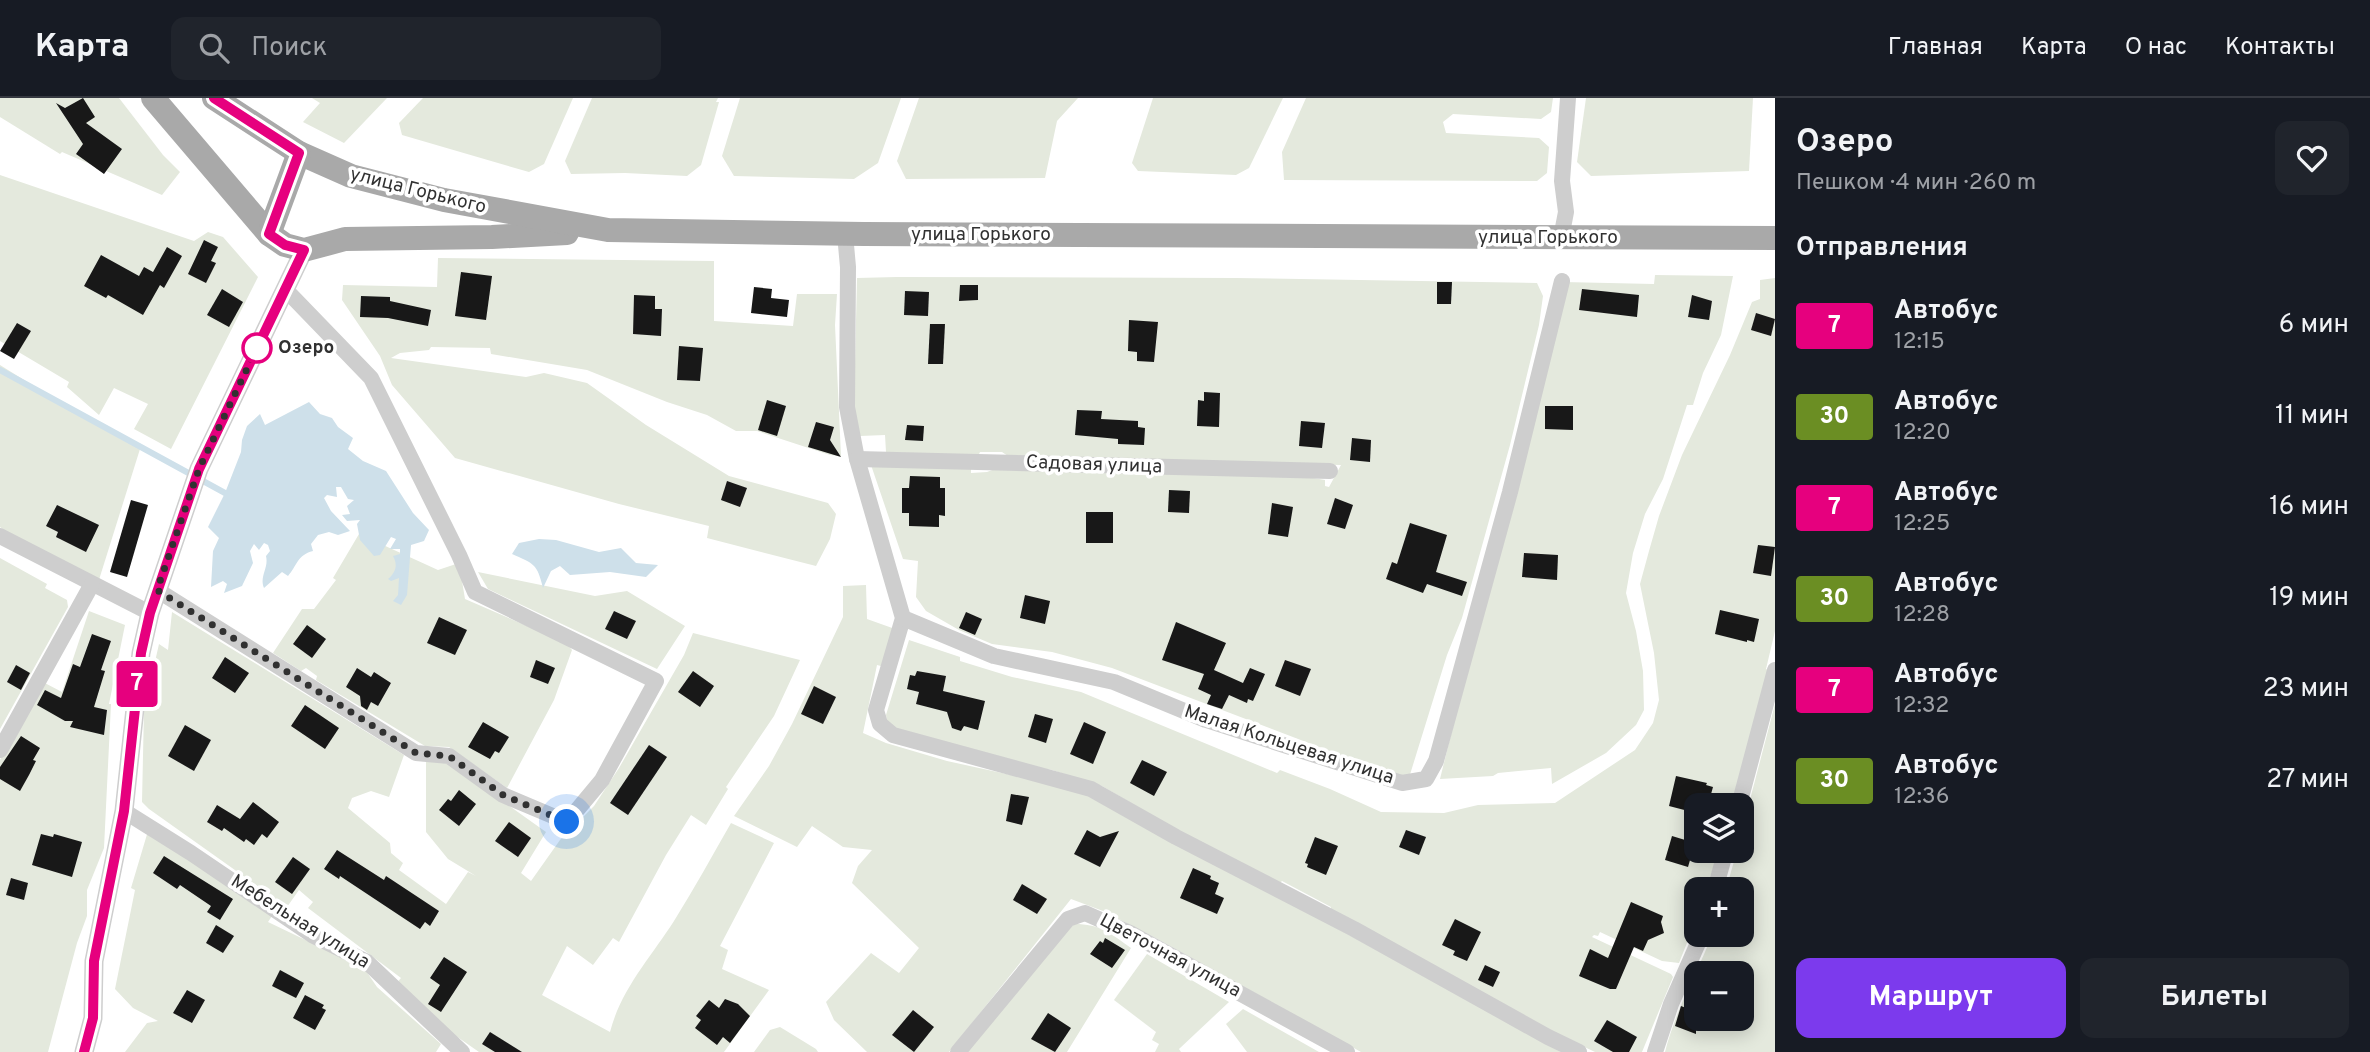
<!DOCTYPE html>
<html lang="ru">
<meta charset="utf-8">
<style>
body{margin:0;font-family:Overpass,sans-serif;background:#20242c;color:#f1f3f6;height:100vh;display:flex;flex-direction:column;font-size:26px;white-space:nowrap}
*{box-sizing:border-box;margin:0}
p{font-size:23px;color:#9ea1a6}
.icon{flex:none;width:38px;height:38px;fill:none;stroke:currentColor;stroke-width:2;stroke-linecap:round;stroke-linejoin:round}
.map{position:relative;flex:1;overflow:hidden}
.panel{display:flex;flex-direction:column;background:#171b24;width:595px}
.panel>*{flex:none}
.badge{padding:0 14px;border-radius:5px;font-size:24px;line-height:46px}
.buttons{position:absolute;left:1684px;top:695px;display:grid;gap:14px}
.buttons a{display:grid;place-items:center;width:70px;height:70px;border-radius:14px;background:#171b24;box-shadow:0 4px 18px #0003;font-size:35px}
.you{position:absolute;width:35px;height:35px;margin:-18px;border:5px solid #fff;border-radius:50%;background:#1a73e8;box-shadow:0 0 0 10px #1a73e833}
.map>.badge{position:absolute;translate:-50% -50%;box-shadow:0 0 0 4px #fff}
h2{padding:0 21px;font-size:26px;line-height:63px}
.round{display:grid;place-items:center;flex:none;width:74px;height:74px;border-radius:14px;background:#20242c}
.headline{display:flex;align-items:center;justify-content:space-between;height:119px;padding:0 21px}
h1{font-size:33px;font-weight:700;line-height:52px}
.cta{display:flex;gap:14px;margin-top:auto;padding:14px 21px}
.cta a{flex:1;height:80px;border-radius:14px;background:#7c3aed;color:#fff;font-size:28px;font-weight:700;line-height:80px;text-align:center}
.cta a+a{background:#20242c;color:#f1f3f6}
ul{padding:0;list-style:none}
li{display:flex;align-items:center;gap:21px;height:91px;padding:0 21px}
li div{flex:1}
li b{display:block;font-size:26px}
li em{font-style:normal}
li .badge{min-width:77px;font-weight:700;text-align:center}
header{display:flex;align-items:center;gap:42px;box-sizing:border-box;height:98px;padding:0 35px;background:#171b24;border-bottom:2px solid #363941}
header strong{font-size:33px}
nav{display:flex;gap:38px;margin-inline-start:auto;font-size:24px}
.search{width:490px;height:63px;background:#20242c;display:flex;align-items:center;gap:18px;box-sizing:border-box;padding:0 24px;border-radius:14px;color:#9ea1a6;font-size:26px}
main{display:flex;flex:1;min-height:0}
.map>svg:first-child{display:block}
.green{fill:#e4e9dd;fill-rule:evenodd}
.water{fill:#cee0ea}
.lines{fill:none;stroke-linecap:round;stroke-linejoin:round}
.stream{stroke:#cee0ea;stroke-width:6}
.building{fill:#181818}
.minor{stroke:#cecece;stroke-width:16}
.tertiary{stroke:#cecece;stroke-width:19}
.primary{stroke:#a9a9a9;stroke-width:24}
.line-casing{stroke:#fff;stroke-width:16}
.line{stroke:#e6007e;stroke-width:10}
.walk{stroke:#313131;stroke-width:7;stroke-dasharray:0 12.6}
.stop-dot{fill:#fff;stroke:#e6007e;stroke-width:3.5}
.labels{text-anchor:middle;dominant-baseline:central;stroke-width:7;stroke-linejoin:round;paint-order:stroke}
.street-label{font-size:19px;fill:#313131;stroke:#fff}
.stop-label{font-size:19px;font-weight:bold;fill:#313131;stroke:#fff;text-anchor:start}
</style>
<header>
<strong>Карта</strong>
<div class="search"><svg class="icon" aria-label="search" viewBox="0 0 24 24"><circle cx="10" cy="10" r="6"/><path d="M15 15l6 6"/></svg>Поиск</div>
<nav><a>Главная</a><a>Карта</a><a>О нас</a><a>Контакты</a></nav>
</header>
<main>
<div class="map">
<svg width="1775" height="954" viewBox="0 0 1775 954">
<rect width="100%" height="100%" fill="#fff"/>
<g class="green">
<polygon points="0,0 119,0 163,57 180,74 162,97 62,54 60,56 0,19"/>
<polygon points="312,0 387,0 344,45 303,24 320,5"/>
<polygon points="423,0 573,0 544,66 529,74 402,37 399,25"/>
<polygon points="592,0 718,0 716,4 719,4 701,67 687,78 625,75 571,76 565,63"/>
<polygon points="740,0 901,0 878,65 854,81 734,78 722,58"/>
<polygon points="919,0 1078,0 1057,23 1045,80 906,81 897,63"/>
<polygon points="1153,0 1283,0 1249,70 1236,77 1138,73 1132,65"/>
<polygon points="1306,0 1553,0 1551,14 1541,21 1453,16 1443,24 1446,35 1539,40 1549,49 1547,75 1537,83 1284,82 1282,54"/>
<polygon points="1586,0 1753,0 1749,73 1591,78 1577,64"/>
<polygon points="0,77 194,143 208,134 223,139 258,179 171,351 134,331 148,306 114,290 99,317 67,289 69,284 0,243"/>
<polygon points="438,160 714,163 714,223 793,228 797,196 837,196 835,227 841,358 830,357 757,333 736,333 707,317 667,304 587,272 491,256 490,250 431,249 429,252 400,255 391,260 526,279 544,275 587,285 646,327 729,378 828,405 836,416 830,441 816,468 707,440 709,428 619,406 455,360 392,287 380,258 342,202 343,187 437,189"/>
<polygon points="1655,177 1733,178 1721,237 1703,275 1693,307 1687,307 1663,381 1645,416 1633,455 1626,495 1636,533 1643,573 1644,612 1636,627 1606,655 1552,686 1551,670 1498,675 1493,678 1440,681 1563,184 1654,186"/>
<polygon points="897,179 1235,180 1537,185 1543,198 1539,227 1510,347 1462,520 1447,557 1408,683 1112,570 1052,554 992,546 959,532 926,513 916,499 918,463 903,461 871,367 971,369 971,375 987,374 1000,369 1313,380 1325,382 1325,388 1329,389 1341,367 1011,360 1002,354 980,354 978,358 886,354 885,337 860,338 854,309 857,180"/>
<polygon points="1775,180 1775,533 1766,571 1768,572 1732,707 1696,707 1696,752 1719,753 1706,791 1696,791 1696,822 1679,865 1662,863 1600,834 1598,838 1594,837 1592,839 1671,876 1673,879 1642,954 1595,954 1555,935 1330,812 1331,809 1282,783 1280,785 1172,729 1102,688 1052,672 1000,663 897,632 887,623 886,617 909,542 960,559 960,563 1012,579 1081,594 1277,675 1280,672 1330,691 1381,714 1444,715 1478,707 1555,705 1635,652 1653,625 1659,602 1654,555 1640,486 1649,453 1659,418 1682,357 1730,257 1752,204 1760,201 1760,182"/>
<polygon points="0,267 88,322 140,351 98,485 27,449 0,429"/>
<polygon points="359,436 438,472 459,465 465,501 566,545 572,552 554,602 507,690 449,649 425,648 316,582 317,578 306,570 301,573 273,555 302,511 314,511 336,482 333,480"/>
<polygon points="0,460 47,486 45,490 67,502 68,509 0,631"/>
<polygon points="478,474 595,498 627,493 685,528 657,571 488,491"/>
<polygon points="866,487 867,521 895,531 881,568 877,567 863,635 886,645 947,663 1076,691 1297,808 1561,954 1361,954 1152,838 1103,813 1071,801 949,954 867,954 834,922 826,904 871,855 899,875 919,850 852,785 858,768 872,752 843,749 812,728 797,749 734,718 769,668 792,626 843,519 843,488"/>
<polygon points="89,513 125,527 109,606 111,606 104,750 87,792 87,818 77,845 48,954 0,954 0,662 41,583 62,594"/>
<path d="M172 514 404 657 389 699 371 693 352 700 348 710 390 745 391 755 403 765 399 772 446 806 468 774 476 778 448 761 426 734V662L450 666 546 734 521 775 531 783 560 742 594 708 619 670 684 557 693 535 800 562 774 618 726 689 728 691 706 727 691 717 666 757 619 844 613 840 593 867 567 848 542 897 610 934C621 891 651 859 674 823 694 791 712 758 731 725L774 745 720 848 728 852 722 871 769 892 724 954H479L446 931 394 888 401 880 308 810 313 804 299 792 287 809 149 711 142 704 144 612 159 546 168 552Z"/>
<path d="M1775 606V954H1665C1676 911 1696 878 1712 837L1741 836V791H1726L1737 753 1741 752V736ZM1696 875H1741V920H1696Z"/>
<polygon points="148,733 272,818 268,824 364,870 377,889 441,946 436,954 125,954 147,925 158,923 133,910 115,891 135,792 131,790"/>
<path d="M1074 826C1101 826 1110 835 1131 850L1067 954H966L1067 831Z"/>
<polygon points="1147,856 1229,904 1179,951 1181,954 1155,954 1159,946 1152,942 1156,934 1114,902"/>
<polygon points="1243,911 1319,954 1247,954 1226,926"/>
<polygon points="780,929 816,951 818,954 754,954 770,932"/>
</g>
<g class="water">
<path d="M309 304 320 316 332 320 338 329 353 340 348 351 363 363 386 373 413 415 429 432 424 443 411 447 407 497 401 507 393 503 398 497 399 480 391 483 388 481C396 474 398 467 393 458L400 456V451H390L396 441 391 439 380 457 374 458 360 442 357 426 360 422 347 423 342 417 350 416 347 408 354 402 348 401 341 389H336L337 399 327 397 324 400 331 413 350 433 338 437 329 434 318 437 311 446 313 453C297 457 297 468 288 478L282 474 264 490C259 478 269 470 266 458L270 453 268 447 264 445 259 452 254 446 250 453 253 465 242 488 224 495 227 486 223 483 211 489 213 453 219 440 208 429 225 395 241 354 242 342 247 328 260 316 265 327Z"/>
<path d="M539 441 556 442 599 454 621 450 636 465 658 467 646 479 610 474 570 477 560 468 551 473 543 490C537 465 534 466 512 456L519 445Z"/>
</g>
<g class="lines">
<polyline class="stream" points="0,272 225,395"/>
</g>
<g class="building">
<polygon points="83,0 95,19 86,25 122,51 104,76 76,56 83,46 56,5 65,10"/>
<polygon points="204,142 218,149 211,163 216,165 206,185 188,176"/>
<polygon points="167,149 182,158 164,190 160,187 143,217 108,197 106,200 84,188 101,157 139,178 144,169 153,174"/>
<polygon points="461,174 492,178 486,222 455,218"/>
<polygon points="1437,184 1452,184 1451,206 1437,206"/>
<polygon points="960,187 978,187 978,202 959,203"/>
<polygon points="754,189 772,191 771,200 789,202 787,219 751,215"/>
<polygon points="222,191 243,204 229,229 207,217"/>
<polygon points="1582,191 1639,197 1637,219 1579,212"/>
<polygon points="905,193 929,194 928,218 904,217"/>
<polygon points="634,197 655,198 655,211 662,211 661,238 633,236"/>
<polygon points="1692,197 1712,203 1709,222 1688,219"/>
<polygon points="361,198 390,199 390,203 431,212 428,228 388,220 360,219"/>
<polygon points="1756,215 1775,221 1771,238 1751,232"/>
<polygon points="1129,222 1158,224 1154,264 1137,263 1137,254 1128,253"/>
<polygon points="17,225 31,233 14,261 0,253"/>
<polygon points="930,226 945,226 943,266 928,266"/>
<polygon points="679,248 703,250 700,283 677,282"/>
<polygon points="1204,294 1220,295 1219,329 1197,328 1198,302 1204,303"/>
<polygon points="767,302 786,308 777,338 758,332"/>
<polygon points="1545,308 1573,308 1573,332 1545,331"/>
<polygon points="1077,312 1102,313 1101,321 1138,323 1138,329 1145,330 1144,347 1118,346 1118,341 1075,337"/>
<polygon points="1301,323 1325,325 1322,350 1299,348"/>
<polygon points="816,324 834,329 830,342 841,359 808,349"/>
<polygon points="907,327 924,328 923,343 905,342"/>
<polygon points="1352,340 1371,342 1370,364 1350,362"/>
<polygon points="910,378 940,379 940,390 945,390 945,418 939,417 939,429 909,428 909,415 902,415 902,390 909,390"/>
<polygon points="727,383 747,390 740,409 721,402"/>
<polygon points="1169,392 1190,393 1189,415 1168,414"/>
<polygon points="1335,400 1353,407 1345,431 1327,426"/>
<polygon points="131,402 148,407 127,479 110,474"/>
<polygon points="1272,405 1293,409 1288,439 1268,436"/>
<polygon points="57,407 99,427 86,454 56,439 58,434 46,428"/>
<rect x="1086" y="414" width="27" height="31"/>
<polygon points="1410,425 1447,437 1436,474 1467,484 1462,498 1427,486 1423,495 1386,481 1392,464 1397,466"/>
<polygon points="1758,447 1775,449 1771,478 1753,475"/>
<polygon points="1524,455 1558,457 1557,482 1522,479"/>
<polygon points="1025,497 1050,503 1045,526 1020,520"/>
<polygon points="1720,512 1759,521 1754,544 1747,542 1747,544 1715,536"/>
<polygon points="614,513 636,523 627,541 605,531"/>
<polygon points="966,514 982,521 975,537 959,530"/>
<polygon points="439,519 467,532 455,557 427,545"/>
<polygon points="1176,524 1226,545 1214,572 1243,585 1250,570 1265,576 1253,603 1248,601 1247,605 1229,597 1222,611 1207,606 1211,597 1198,591 1204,576 1162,562"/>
<polygon points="307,527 326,541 312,560 293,546"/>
<polygon points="92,536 111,543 101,572 105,573 94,609 107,612 104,637 70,629 73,623 65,623 37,607 45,592 61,600 73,566 80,569"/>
<polygon points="225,559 249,575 235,595 212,580"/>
<polygon points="536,562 555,570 548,586 530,579"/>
<polygon points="1285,562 1311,571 1300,598 1275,588"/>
<polygon points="16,567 30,575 21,592 7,584"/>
<polygon points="357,570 371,579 374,574 391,585 378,608 371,604 367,612 361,608 360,598 346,589"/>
<polygon points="693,573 714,588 700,609 678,594"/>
<polygon points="917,573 946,578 943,593 985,603 978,632 964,628 961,633 952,630 947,614 916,606 919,594 907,591 910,577 915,578"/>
<polygon points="814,588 836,599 823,626 801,616"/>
<polygon points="305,607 339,630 325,651 291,628"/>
<polygon points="1035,616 1053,621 1046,645 1028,639"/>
<polygon points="483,624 509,639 499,655 495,653 490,661 468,649"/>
<polygon points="1084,624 1106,634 1093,666 1070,656"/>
<polygon points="185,627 211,642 194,673 168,658"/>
<polygon points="21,638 40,650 33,662 36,663 29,677 20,693 0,681 0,669"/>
<polygon points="649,647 667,659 628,717 610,705"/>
<polygon points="1142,662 1167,674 1154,698 1130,685"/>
<polygon points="1676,678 1707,685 1706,687 1713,689 1708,707 1696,707 1696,715 1669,708"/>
<polygon points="459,692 476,706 459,728 439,712 448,701 451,703"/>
<polygon points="1011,696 1029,699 1022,727 1006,723"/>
<polygon points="253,704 279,724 267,740 262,736 254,747 246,741 244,744 224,730 222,733 207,724 217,707 240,721"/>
<polygon points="509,724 531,740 518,759 495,743"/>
<polygon points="1087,732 1100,739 1119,733 1100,769 1074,756"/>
<polygon points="1406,732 1426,739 1419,757 1399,749"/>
<polygon points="41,736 53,739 54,736 82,744 72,779 32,767"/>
<polygon points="1672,738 1695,745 1688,769 1665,762"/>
<polygon points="1315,739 1338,748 1326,777 1307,769 1308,766 1305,765"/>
<polygon points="337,752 384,782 386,778 439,813 430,828 425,824 420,831 340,778 339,781 324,771"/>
<polygon points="164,758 233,801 220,822 207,814 211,808 180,787 177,791 153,775"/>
<polygon points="293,759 310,771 292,796 275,784"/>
<polygon points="1193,770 1211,778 1210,781 1219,785 1215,796 1224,800 1217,816 1180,800"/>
<polygon points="11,780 28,785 24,802 6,797"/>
<polygon points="1022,786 1047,801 1037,816 1013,802"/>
<polygon points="1631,804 1663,818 1661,824 1664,835 1648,842 1643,853 1634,849 1616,891 1610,891 1579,878 1590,851 1608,860"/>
<polygon points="1455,821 1481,834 1467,863 1453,857 1455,853 1442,847"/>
<polygon points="216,827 234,838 223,855 206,845"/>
<polygon points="1105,840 1125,852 1112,870 1090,856 1100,843 1103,845"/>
<polygon points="444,859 467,874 441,914 428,906 440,887 430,880"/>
<polygon points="1485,867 1500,874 1493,889 1478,882"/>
<polygon points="280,872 304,885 296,900 272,888"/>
<polygon points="187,892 205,902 192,925 173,915"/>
<polygon points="305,897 324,907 322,910 326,912 315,932 293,920"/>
<polygon points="725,901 738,906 750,918 730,945 723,939 717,947 695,930 701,922 696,918 709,902 719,910"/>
<polygon points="1681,908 1696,914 1696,936 1675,928"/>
<polygon points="913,912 934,929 914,954 892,937"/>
<polygon points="1048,915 1071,930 1055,954 1031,941"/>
<polygon points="1607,922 1637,939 1629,954 1613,954 1594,943"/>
<polygon points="490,934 522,954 495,954 482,946"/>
</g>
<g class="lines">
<g class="minor">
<polyline points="845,136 848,169 847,309 857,361 903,520 876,612 880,626 893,637 1091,691 1176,739 1354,831 1548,939 1579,954"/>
<polyline points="1561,140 1566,114 1562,83 1568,0"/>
<polyline points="857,361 1330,373"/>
<polyline points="0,438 150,515"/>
<polyline points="157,492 416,655 449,658 503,697 567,724 602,682 656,583 475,494 459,457 371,280 285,191"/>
<polyline points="903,520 994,558 1114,584 1206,622 1402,685 1426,681 1436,663 1510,394 1562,183"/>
<polyline points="0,652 92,486"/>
<polyline points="1739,707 1775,572"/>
<polyline points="124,713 191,755 312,837 367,864 462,954"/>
<polyline points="1715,791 1726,752"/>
<polyline points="958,954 1068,821 1085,815 1130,835 1347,954"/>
<polyline points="1655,954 1671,906 1702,836"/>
</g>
<polyline class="tertiary" points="84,954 93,920 94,863 124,713 141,555 150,515 199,371 304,152"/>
<g class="primary">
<polyline points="153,0 269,136 285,147 304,152 345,141 492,139 567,135"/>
<polyline points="214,0 299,55 351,78 444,102 608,132 864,136 1775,140"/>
<polyline points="269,136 299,55"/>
</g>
</g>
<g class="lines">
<g class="line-casing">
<polyline id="line" points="84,954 93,920 94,863 124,713 141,555 150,515 199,371 304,152 285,147 269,136 299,55 214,0"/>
</g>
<use href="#line" class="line"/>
<polyline class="walk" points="257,250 199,371 157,492 416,655 449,658 503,697 567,724"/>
</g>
<circle class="stop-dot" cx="257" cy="250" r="14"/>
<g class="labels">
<g class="street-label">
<text transform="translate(418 93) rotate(14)">улица Горького</text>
<text x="981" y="137">улица Горького</text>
<text x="1548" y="140">улица Горького</text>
<text transform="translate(1094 367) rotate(2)">Садовая улица</text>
<text transform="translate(1289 647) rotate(18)">Малая Кольцевая улица</text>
<text transform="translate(300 824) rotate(32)">Мебельная улица</text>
<text transform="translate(1170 858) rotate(28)">Цветочная улица</text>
</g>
<g class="stop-label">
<text x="278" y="250">Озеро</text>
</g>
</g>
</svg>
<div class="buttons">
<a><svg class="icon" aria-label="layers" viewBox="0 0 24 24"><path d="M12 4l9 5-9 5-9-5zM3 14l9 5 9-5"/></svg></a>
<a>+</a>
<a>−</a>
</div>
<div class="you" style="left:567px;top:724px"></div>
<b class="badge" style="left:137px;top:586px;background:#e6007e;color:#fff">7</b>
</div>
<section class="panel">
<div class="headline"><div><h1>Озеро</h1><p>Пешком · 4 мин · 260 m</p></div><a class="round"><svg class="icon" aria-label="heart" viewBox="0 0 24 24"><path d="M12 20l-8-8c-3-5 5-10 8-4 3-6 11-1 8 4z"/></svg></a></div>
<h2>Отправления</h2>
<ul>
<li><span class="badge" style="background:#e6007e;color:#fff">7</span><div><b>Автобус</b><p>12:15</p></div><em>6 мин</em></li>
<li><span class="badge" style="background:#6b8e23;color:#fff">30</span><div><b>Автобус</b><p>12:20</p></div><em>11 мин</em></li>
<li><span class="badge" style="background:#e6007e;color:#fff">7</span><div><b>Автобус</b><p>12:25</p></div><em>16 мин</em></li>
<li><span class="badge" style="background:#6b8e23;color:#fff">30</span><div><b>Автобус</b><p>12:28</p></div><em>19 мин</em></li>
<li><span class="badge" style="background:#e6007e;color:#fff">7</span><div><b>Автобус</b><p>12:32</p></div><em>23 мин</em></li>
<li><span class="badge" style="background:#6b8e23;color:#fff">30</span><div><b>Автобус</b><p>12:36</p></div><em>27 мин</em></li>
</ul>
<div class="cta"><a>Маршрут</a><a>Билеты</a></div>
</section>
</main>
